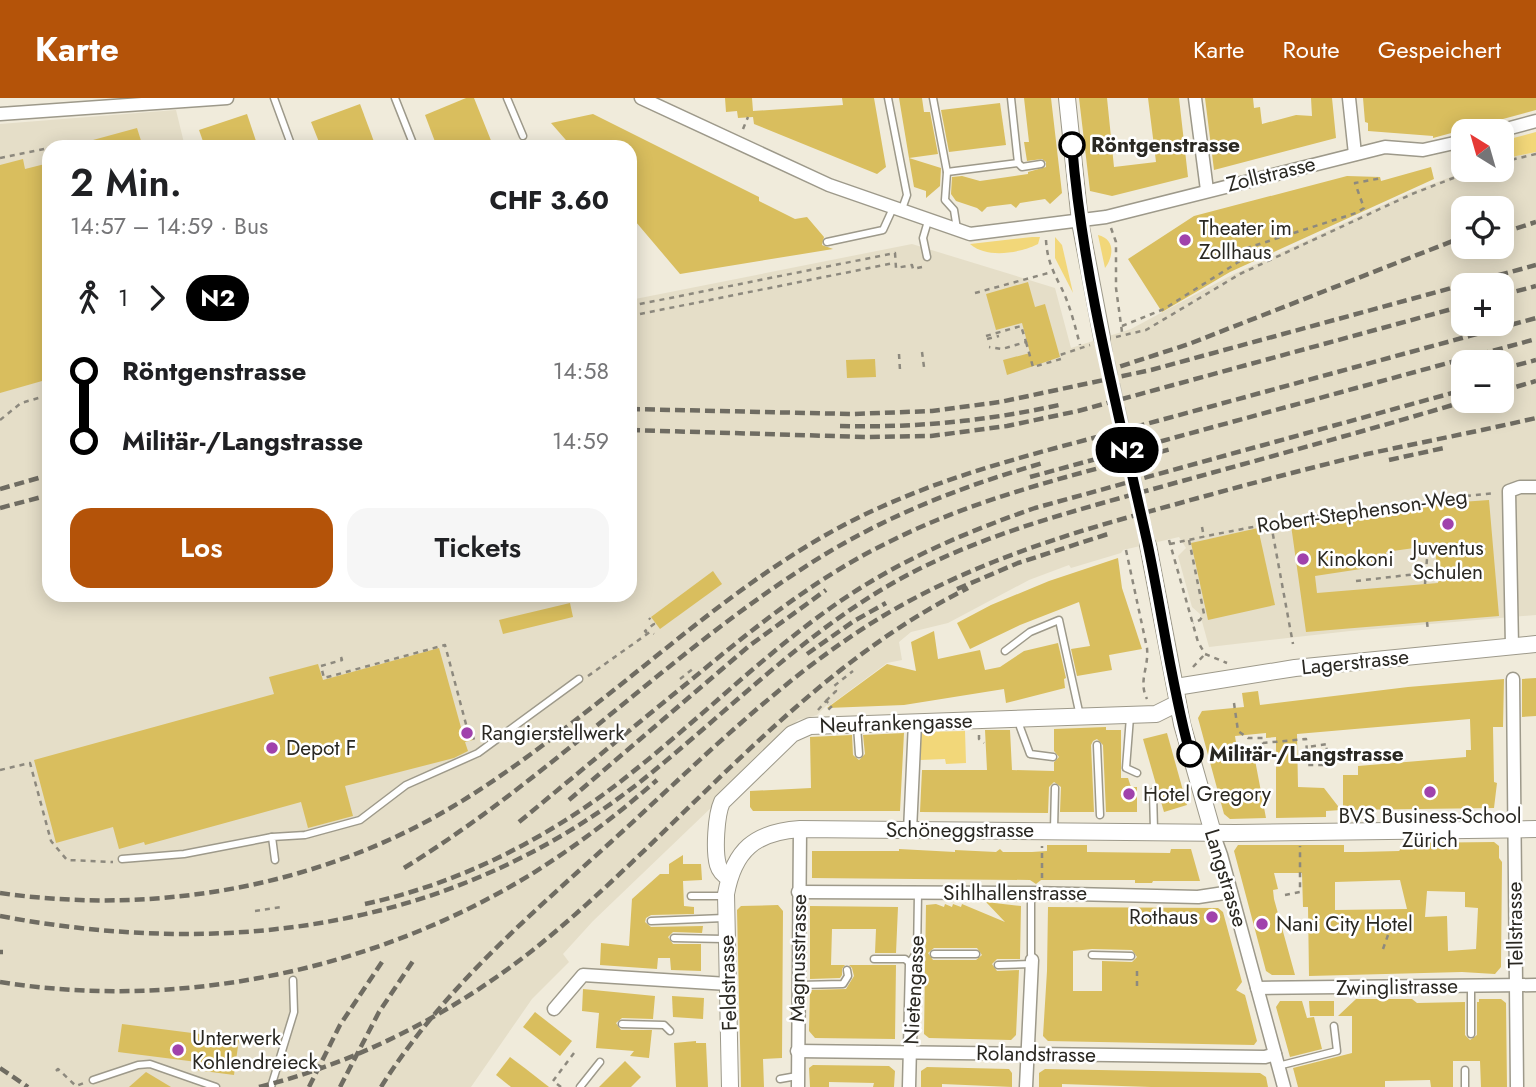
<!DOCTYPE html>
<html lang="de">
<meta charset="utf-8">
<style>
body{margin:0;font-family:Jost,sans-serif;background:#f6f6f6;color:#202124;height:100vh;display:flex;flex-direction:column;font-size:26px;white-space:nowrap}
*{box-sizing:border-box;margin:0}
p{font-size:23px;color:#757577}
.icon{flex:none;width:38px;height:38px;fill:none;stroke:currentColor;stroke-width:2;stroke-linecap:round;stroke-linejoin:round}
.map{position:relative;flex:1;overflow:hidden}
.sheet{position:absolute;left:42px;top:42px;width:595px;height:462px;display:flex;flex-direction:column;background:#fff;border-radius:21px;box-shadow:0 4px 18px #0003}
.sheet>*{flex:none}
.badge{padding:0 14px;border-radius:23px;font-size:24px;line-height:46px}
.needle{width:46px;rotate:323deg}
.buttons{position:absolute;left:1451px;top:21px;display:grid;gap:14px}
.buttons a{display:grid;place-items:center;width:63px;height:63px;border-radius:14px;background:#fff;box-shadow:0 4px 18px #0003;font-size:35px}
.map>.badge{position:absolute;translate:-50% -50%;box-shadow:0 0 0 4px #fff}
.legs{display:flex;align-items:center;gap:10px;height:77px;padding:0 28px;font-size:23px}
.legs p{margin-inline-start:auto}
.overview{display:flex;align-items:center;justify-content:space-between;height:119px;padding:0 28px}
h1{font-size:38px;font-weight:600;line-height:52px}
.primary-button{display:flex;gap:14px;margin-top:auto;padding:14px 28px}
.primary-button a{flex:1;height:80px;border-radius:21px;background:#b45309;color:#fff;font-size:28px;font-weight:600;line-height:80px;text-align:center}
.primary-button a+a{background:#f6f6f6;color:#202124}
ul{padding:0 28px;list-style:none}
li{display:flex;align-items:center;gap:24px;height:70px;font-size:26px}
li i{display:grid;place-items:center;width:10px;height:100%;margin:0 9px;background:currentColor}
li i::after{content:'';width:18px;height:18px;margin:-9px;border:5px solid;border-radius:50%;background:#fff}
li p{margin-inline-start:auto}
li:first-child i{background:linear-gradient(#0000 50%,currentColor 0)}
li:last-child i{background:linear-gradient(currentColor 50%,#0000 0)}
header{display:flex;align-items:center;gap:42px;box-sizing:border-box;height:98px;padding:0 35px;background:#b45309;color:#fff}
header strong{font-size:33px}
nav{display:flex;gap:38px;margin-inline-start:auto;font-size:24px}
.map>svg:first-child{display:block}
.built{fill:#e5dec8;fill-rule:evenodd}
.green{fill:#f2d779}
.building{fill:#d9be5e;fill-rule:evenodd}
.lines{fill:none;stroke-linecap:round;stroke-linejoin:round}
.tertiary-tunnel{stroke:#c8c4b6;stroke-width:16;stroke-dasharray:16 8;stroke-linecap:butt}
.service-casing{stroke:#9d998a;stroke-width:9}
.minor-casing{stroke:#9d998a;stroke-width:15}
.tertiary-casing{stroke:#9d998a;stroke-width:18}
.path{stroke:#8d897e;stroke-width:2.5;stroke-dasharray:5 5;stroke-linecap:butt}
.service{stroke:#fff;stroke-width:6}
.minor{stroke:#fff;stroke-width:12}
.tertiary{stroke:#fff;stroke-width:16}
.rail{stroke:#6f6c62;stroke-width:4.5;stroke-dasharray:10 5;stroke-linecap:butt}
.line-1-casing{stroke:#fff;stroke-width:16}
.line-1{stroke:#000;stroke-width:10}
.stop-1-dot{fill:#fff;stroke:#000;stroke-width:3.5}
.poi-dot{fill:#a042ac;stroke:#fff;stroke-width:2.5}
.labels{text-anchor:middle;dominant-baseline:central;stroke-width:5;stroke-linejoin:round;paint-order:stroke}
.stop-label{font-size:21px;font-weight:bold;fill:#2a2822;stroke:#fff;text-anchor:start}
.street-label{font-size:21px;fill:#2a2822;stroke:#fff}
.poi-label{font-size:21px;fill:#2a2822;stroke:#fff;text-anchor:start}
</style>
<header>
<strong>Karte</strong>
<nav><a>Karte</a><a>Route</a><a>Gespeichert</a></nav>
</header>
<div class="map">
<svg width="1536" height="989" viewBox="0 0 1536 989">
<rect width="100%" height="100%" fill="#f0ebdb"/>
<path class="built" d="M176 12 185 49H49V497H630V202L912 146 1055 190 1071 250 1131 231 1228 179 1411 94 1469 72H1502V61L1536 54V517L1350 533 1209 549 1200 516 1192 509 1178 458 1186 450 1179 439 1123 452 1121 455 1071 470 1069 467 1029 482 948 525 911 534 899 544 902 562 887 565 829 608 827 607 817 617 798 622 718 698 715 706 593 823 563 856 569 864 532 901 471 989H0V26ZM1463 110H1502V149H1463ZM1463 187H1502V226H1463ZM1463 264H1502V303H1463Z"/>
<g class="green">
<polygon points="1536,34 1536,54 1502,61 1502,43"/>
<polygon points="1463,54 1463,72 1469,72 1456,76 1451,57"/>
<path d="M1098 137C1115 141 1114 158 1105 170Z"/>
<path d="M1032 139H1040L1038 146C1020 155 987 161 970 146Z"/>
<polygon points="1055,139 1062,147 1073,195 1055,160"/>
<polygon points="965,633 966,665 946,666 945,661 920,662 921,634"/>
</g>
<g class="building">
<polygon points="466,0 474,0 492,45 483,49 437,49 425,17"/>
<polygon points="725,0 752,0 753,13 843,7 842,0 874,0 886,69 877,76 754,26 753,19 738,20 737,13 726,14"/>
<polygon points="899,0 922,0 924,14 930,14 938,56 909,60"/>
<polygon points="1024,0 1051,0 1062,95 1050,106 1045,101 1020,105 1016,110 1011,106 994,108 987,109 982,114 977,110 956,103 951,96 952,79 962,78 980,83 1028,76 1028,74 1046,69 1046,64 1042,61 1027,63 1024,44 1029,44"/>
<polygon points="1079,0 1107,0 1114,69 1156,64 1148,0 1179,0 1188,79 1112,98 1090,93"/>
<polygon points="1205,0 1253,0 1254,10 1260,9 1262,26 1296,17 1312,18 1311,0 1332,0 1336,40 1214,72"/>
<polygon points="1363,0 1536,0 1536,12 1433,40 1433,38 1368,33 1368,25 1365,24"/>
<polygon points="1000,5 1006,47 949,54 941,12"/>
<polygon points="360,6 376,49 321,49 311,24"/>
<polygon points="247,16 258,49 205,49 199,32"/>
<polygon points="593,16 759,99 759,103 795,121 807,119 824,139 822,147 833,151 680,176 630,117 630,49 572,49 551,25"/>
<polygon points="137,30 143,49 82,49 82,45"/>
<polygon points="909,60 941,70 940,88 926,100 926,93 914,89"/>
<polygon points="23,61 25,71 49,65 49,281 0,295 0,67"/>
<polygon points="1431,69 1434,81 1230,174 1162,214 1128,161 1194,118 1347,78 1380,79 1381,83"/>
<polygon points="1028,184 1035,209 1045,206 1060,259 1007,277 1003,262 1030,255 1022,225 996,232 986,196"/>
<polygon points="875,261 876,279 847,280 846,262"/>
<path d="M1489 402 1499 518 1306 534 1291 427 1433 406ZM1435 447 1438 485 1317 495 1315 478 1387 467 1386 454Z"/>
<polygon points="1258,430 1275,507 1208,522 1191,445"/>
<polygon points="1118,460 1122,490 1142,551 1109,557 1112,572 1077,578 1071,551 1090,548 1079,504 1020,527 970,551 957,525 991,507 1049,483"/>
<polygon points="713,473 722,486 660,531 651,519"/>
<polygon points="570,505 573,519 503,536 499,522"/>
<polygon points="934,533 938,561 980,552 985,572 1000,569 1024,553 1058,545 1066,580 1064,581 1065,590 1006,605 1004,591 904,607 827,610 887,566 916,573 911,544"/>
<polygon points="439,550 462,633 470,631 473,642 465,644 468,653 454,660 345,688 353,718 308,730 301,704 145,747 144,744 119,751 113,729 56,745 34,662 274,596 269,579 318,566 323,582"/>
<polygon points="1536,580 1536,618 1522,619 1522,581"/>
<polygon points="1504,581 1503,629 1493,629 1494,684 1497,685 1494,710 1343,712 1343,677 1358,677 1358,668 1466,659 1466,652 1471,652 1470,621 1297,636 1298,689 1324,690 1341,712 1326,713 1326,719 1276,720 1276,639 1266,640 1266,635 1235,638 1239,665 1255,662 1266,720 1230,721 1224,716 1198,620 1202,613 1244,609 1242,595 1258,593 1260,607 1408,589"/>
<polygon points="1106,629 1106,632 1121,632 1121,680 1128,680 1131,689 1137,689 1137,714 1106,714 1103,647 1097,641 1093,643 1091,647 1094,714 1060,714 1061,689 1054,684 1049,689 1048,715 920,714 922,672 987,672 985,632 1010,632 1012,672 1054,673 1054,664 1059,659 1054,653 1054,631"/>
<polygon points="904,635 900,713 753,713 750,709 750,693 811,690 810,639 852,637 853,657 859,662 865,656 863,637"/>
<polygon points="1167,635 1187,707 1164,714 1143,641"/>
<path d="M1494 744 1499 748V760L1502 764 1501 869 1495 876 1462 874 1309 878 1308 809H1303L1302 775H1274L1278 791 1273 792 1274 801 1295 877H1272L1266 873 1234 753 1238 747H1344V754H1359L1399 753 1406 745ZM1400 782 1407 811 1335 812V784ZM1427 793 1465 794V809L1478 810 1476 851 1448 853 1447 818 1425 819Z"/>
<polygon points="1047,747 1087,747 1087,754 1170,755 1171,751 1191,751 1200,783 1153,783 1152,785 1135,785 1135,782 1041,782 1036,786 1030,782 812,780 812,753 899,753 899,751 955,754 955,752 996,754 1000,751 1003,754 1032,754 1047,753"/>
<polygon points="683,757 683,766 701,766 702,782 683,783 684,808 694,809 694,816 651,817 646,820 645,824 651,829 703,828 702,835 673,834 668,839 673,846 701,846 701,873 671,872 670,860 658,860 657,871 600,867 601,845 629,848 632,801 660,776 669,776 669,766"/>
<path d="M986 804 1021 808 1020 861H997L992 866 997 873 1019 872 1016 937 1011 942 929 940 924 936 926 807 936 806 944 809 945 806 952 809 953 806 961 809 962 806 1005 824ZM934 850H977L982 857 976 862H933L928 855Z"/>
<polygon points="778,807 783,813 782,960 763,961 764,989 741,989 737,812 741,808"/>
<polygon points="810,808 898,809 896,855 875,855 876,831 832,831 831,867 845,867 842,871 842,877 840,880 810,881"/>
<path d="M1048 809 1218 810 1223 814 1242 884 1236 892 1245 897 1257 943 1254 947 1048 943 1043 938 1047 873ZM1092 851 1132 852 1137 859 1132 864 1102 863V893H1073V853Z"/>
<polygon points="849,867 896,867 895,941 815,940 809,933 810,892 846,891 854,878 852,870"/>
<polygon points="583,891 655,898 653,921 622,920 616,925 621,932 652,932 649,960 630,958 634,953 596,950 599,915 582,913"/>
<polygon points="672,898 704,900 703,921 673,919"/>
<polygon points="1356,901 1412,901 1417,905 1465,904 1465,937 1470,942 1477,937 1477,904 1479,904 1479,901 1501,901 1506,905 1507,989 1481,989 1480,963 1453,963 1453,989 1431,989 1430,982 1385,983 1385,989 1298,989 1293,970 1352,955 1352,918 1338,918"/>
<polygon points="1280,903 1302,903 1307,920 1314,919 1322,951 1290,959 1276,909"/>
<polygon points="1309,903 1334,903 1334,918 1310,918"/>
<polygon points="535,914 572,943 560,958 523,929"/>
<polygon points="122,926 239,941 234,977 196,972 197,964 118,954"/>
<polygon points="696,943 696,945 706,945 708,989 676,989 674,945"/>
<polygon points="510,959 526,971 549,989 511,989 496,977"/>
<polygon points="625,963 641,979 631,989 599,989"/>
<polygon points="813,967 889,968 895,973 894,989 873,989 874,985 829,984 829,989 810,989 809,970"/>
<polygon points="927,969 1009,971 1012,975 1012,989 942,986 942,989 921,989 921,973"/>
<polygon points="1045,971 1260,975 1266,979 1268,989 1151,989 1062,986 1062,989 1039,989 1039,975"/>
<polygon points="146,974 171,989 129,989"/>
</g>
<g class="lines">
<polyline class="tertiary-tunnel" points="1102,240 1148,447"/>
<g class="service-casing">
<g id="service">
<polyline points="274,0 292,49"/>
<polyline points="395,0 412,43"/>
<polyline points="507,0 523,38"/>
<polyline points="888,0 907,97 902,111"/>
<polyline points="933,0 947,74 945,102 954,112 957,131"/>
<polyline points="1011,0 1018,65"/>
<polyline points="947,74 1018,65 1022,69 1041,66"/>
<polyline points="827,144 883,132 893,110"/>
<polyline points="927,159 923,140 928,123"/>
<polyline points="1005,553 1030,534 1059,522 1080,618"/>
<polyline points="1130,619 1126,670 1137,675"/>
<polyline points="1021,623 1020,629 1030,656 1053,659"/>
<polyline points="857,628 859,656"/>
<polyline points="1097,647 1100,717"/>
<polyline points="1153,694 1154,732"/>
<polyline points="1054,731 1055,690"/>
<polyline points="122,761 184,756 272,739"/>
<polyline points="275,762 272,739 305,737 360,722 406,687 478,655 579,581"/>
<polyline points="1031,795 1031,856"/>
<polyline points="691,798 724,798"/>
<polyline points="651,823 724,820"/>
<polyline points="674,840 724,841"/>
<polyline points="934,856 976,856"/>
<polyline points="1092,857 1131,858"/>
<polyline points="917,859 918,795"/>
<polyline points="874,861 905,861 912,867"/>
<polyline points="998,867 1032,866"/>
<polyline points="799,887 843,886 848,878 847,872"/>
<polyline points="1471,888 1471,936"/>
<polyline points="622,926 664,927 670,933"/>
<polyline points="1278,968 1337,953 1334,928"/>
<polyline points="780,981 797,978"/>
<polyline points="93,982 138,967 150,966 216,989"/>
<polyline points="271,989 294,914 293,882"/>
<polyline points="580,989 600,964"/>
<polyline points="1465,989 1465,972"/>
</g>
</g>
<g class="minor-casing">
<g id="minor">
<polyline points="641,0 829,87 970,136 1106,119 1385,49 1423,52 1463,43"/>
<polyline points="1195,0 1207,92"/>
<polyline points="1349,0 1355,56"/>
<polyline points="0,16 227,0"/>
<polyline points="1499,33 1536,23"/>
<polyline points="1512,548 1509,393 1520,389 1536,389"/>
<polyline points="1513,581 1517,989"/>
<polyline points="910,733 915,624"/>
<polyline points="1213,735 1221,757 1284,989"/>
<polyline points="798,794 1031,795 1198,799 1231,794"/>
<polyline points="1257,890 1536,887"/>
<polyline points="554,911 583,877 728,886"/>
<polyline points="797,953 1265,959 1275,956"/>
<polyline points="798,989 800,731"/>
<polyline points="909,989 912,867 917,859"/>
<polyline points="1026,989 1032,862"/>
</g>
</g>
<g class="tertiary-casing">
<g id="tertiary">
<polyline points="1067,0 1080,124 1102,240"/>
<polyline points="1148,447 1182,626 1213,735"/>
<polyline points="1176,589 1295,570 1536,546"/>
<path d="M729 780C724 777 720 774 718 767 714 753 716 717 722 704L792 636 810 628 1156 616 1178 605"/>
<path d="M730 989 726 796C734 752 755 734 800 731L1235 735 1536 731"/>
</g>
</g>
<g class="path">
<polyline points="743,31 748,19"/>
<polyline points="54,49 81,45"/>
<polyline points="542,49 545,49"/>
<polyline points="0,60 49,50"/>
<polyline points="1502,64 1536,56"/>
<polyline points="1111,130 1116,144 1116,190 1122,234"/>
<path d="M1046 142C1047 160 1052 172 1061 189 1070 207 1075 228 1080 247"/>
<polyline points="975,195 1052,174"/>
<polyline points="630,208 895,155 896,170 912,167 913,171 922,169"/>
<polyline points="640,216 894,165"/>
<polyline points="1122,228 1164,211 1240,163 1244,151 1356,115 1364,110 1355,85 1382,80"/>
<polyline points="986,238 1021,228 1026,244 1002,251 989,249"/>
<polyline points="1116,239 1146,232 1240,176 1412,96 1474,72"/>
<polyline points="987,241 999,238"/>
<polyline points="1026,244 1033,269 1061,261 1060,257 1090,247"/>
<polyline points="922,254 924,269"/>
<polyline points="899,256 900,272"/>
<polyline points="0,322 21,305 49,297"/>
<polyline points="1271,426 1293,546"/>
<polyline points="1202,429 1204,439"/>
<polyline points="1169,442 1198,544 1205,556 1227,565"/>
<polyline points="1189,442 1204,516 1200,522 1193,525"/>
<path d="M1170 446C1277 422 1385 406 1495 395"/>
<path d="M1126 452 1147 550C1149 570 1138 583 1147 601"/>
<polyline points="1356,483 1425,475"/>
<polyline points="1425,486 1428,448"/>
<polyline points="1427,524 1428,533"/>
<polyline points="647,535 645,533 654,526 649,520"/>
<polyline points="341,559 342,562 321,568 324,580 445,547 467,630 470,629 475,645"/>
<polyline points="1193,569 1205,556"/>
<polyline points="588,578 650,534 654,536"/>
<polyline points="680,581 694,570"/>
<polyline points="826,603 836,593 834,588 853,573"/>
<polyline points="1234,605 1238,633 1248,640 1263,640 1263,645 1306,641 1308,667 1326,667 1327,646 1307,649"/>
<polyline points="818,612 826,603 832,608 828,612"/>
<polyline points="979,637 979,641 984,645"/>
<polyline points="0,672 30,665 51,743 67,762 113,764"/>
<polyline points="1042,780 1042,748"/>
<polyline points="1285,797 1300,794 1300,748"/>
<polyline points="255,813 282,809"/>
<polyline points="1383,851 1388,837"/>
<polyline points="1137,873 1137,889"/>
<polyline points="56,973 58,971 76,988 84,985"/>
<polyline points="561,989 553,983 574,955"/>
</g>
<use href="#service" class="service"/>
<use href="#minor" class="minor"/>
<use href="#tertiary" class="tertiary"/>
<g class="rail">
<polyline points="1502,135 1536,124"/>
<polyline points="1502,197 1536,188"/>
<polyline points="1502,271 1536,262"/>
<polyline points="1106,273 1189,246 1463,139"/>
<polyline points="1502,293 1536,283"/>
<polyline points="630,311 852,316 932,313 1000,304 1151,272 1536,167"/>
<path d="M840 328C914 330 987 323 1059 307"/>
<polyline points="630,332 866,339 931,338 1007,328 1078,313 1463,208"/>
<polyline points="1389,362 1444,350"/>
<polyline points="1030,379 1536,241"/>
<polyline points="0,391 49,377"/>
<polyline points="0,410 49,397"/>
<polyline points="957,491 1018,465 1108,436"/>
<polyline points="807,556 854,523 886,505"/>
<polyline points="569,702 749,548 826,492"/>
<path d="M519 724C576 677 633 629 691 582 755 529 819 477 895 441 982 398 1078 376 1171 351"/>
<path d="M404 770C549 681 668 556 811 465 883 419 962 388 1043 365"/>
<path d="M0 795C153 817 313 790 447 712 510 675 567 629 624 584 705 519 786 451 881 409 965 371 1057 350 1146 326 1276 291 1406 255 1536 220"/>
<path d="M365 806C462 785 553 738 630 676 701 620 765 555 839 504 900 462 966 434 1035 410L1463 292"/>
<path d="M0 818C229 861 453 831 640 684 732 611 814 523 921 470 998 432 1081 411 1164 388 1265 360 1366 333 1466 303"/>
<polyline points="0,854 3,854"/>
<path d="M0 884C181 913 374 872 530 777 575 749 617 717 657 682"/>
<polyline points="0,970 28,989"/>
<path d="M259 989C359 964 453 915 533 852 681 733 796 576 968 490"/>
<polyline points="309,989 340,927 382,864"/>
<polyline points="340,989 379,914 415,860"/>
<path d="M381 989C442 892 528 819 612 743 699 664 782 579 883 518 973 464 1072 434 1173 407 1237 389 1302 372 1367 356 1423 344 1480 333 1536 320"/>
</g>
</g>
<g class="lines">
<g class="line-1-casing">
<path id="line-1" d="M1072 47C1083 181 1118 312 1147 443 1162 513 1171 586 1190 656"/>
</g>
<use href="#line-1" class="line-1"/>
</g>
<g class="stop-1-dot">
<circle cx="1072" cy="47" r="12"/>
<circle cx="1190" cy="656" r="12"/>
</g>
<g class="poi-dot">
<circle cx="1185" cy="142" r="7"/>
<circle cx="1448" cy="426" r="7"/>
<circle cx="1303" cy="461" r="7"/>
<circle cx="467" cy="635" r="7"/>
<circle cx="272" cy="650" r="7"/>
<circle cx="1430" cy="694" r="7"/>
<circle cx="1129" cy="696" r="7"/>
<circle cx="1212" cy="819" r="7"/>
<circle cx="1262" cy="826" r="7"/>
<circle cx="178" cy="952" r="7"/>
</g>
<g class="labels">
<g class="stop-label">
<text x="1091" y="47">Röntgenstrasse</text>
<text x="1209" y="656">Militär-/Langstrasse</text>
</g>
<g class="street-label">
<text transform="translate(1271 76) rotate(-14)">Zollstrasse</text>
<text transform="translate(1362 413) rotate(-8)">Robert-Stephenson-Weg</text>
<text transform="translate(1355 564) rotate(-6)">Lagerstrasse</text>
<text transform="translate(896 625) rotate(-2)">Neufrankengasse</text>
<text x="960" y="732">Schöneggstrasse</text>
<text transform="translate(1226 780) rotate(73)">Langstrasse</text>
<text x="1015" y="795">Sihlhallenstrasse</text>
<text transform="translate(1515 827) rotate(-91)">Tellstrasse</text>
<text transform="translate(798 860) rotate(-89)">Magnusstrasse</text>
<text transform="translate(728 885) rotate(-92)">Feldstrasse</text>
<text transform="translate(1397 889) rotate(-1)">Zwinglistrasse</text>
<text transform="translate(914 892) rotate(-87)">Nietengasse</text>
<text transform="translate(1036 956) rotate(1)">Rolandstrasse</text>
</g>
<g class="poi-label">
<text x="1199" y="130">Theater im<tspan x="1199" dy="24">Zollhaus</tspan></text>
<text x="1448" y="450" text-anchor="middle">Juventus<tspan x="1448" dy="24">Schulen</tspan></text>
<text x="1317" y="461">Kinokoni</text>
<text x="481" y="635">Rangierstellwerk</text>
<text x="286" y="650">Depot F</text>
<text x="1143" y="696">Hotel Gregory</text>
<text x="1430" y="718" text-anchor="middle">BVS Business-School<tspan x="1430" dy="24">Zürich</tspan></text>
<text x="1198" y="819" text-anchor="end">Rothaus</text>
<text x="1276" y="826">Nani City Hotel</text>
<text x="192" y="940">Unterwerk<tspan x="192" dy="24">Kohlendreieck</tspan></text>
</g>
</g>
</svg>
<div class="buttons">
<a><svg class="needle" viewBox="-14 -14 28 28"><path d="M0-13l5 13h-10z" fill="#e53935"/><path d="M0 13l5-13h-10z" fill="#757577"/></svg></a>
<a><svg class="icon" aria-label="locate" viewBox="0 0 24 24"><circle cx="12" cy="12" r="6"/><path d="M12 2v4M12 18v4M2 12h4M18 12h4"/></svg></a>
<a>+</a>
<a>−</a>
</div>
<b class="badge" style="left:1127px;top:352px;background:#000;color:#fff">N2</b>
<section class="sheet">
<div class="overview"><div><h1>2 Min.</h1><p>14:57 – 14:59 · Bus</p></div><b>CHF 3.60</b></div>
<div class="legs"><svg class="icon" aria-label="walk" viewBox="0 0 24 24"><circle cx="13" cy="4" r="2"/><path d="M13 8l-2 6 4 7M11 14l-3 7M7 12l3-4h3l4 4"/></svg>1<svg class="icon" aria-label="forward" viewBox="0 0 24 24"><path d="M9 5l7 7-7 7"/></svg><b class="badge" style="background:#000;color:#fff">N2</b></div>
<ul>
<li><i style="color:#000"></i><b>Röntgenstrasse</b><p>14:58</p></li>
<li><i style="color:#000"></i><b>Militär-/Langstrasse</b><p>14:59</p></li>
</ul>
<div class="primary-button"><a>Los</a><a>Tickets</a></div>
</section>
</div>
